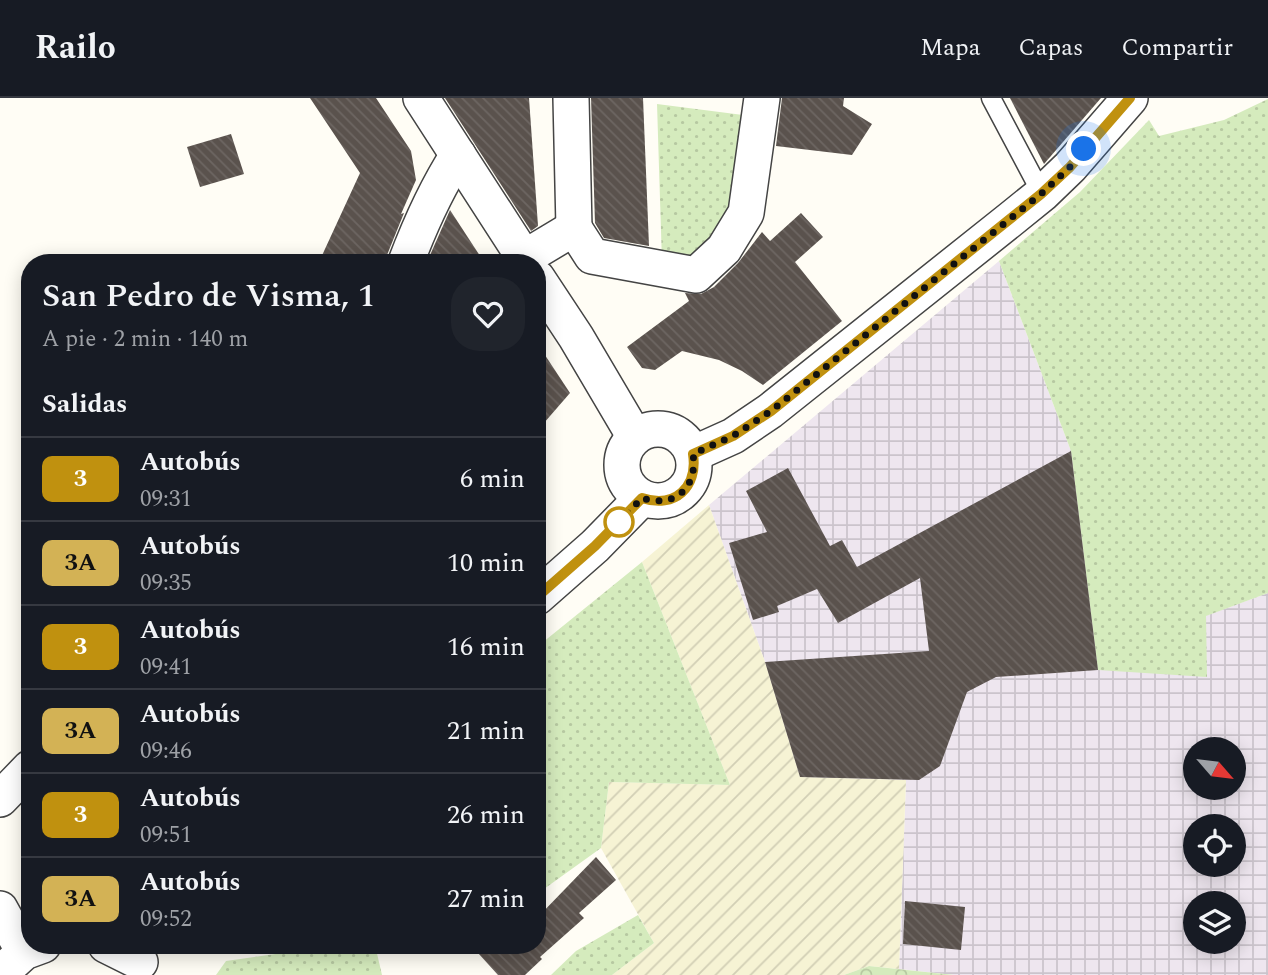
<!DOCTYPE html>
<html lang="es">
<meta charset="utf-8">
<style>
body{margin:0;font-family:Spectral,serif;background:#20242c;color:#f1f3f6;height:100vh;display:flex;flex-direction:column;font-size:26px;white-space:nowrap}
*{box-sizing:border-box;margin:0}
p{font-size:23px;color:#9ea1a6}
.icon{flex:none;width:38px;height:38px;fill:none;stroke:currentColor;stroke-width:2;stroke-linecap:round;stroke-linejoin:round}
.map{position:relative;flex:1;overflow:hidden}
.drawer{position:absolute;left:21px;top:156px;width:525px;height:700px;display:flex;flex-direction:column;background:#171b24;border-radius:28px;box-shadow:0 4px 18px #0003}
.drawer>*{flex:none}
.badge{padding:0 14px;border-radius:10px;font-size:24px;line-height:46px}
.needle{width:46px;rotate:118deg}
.buttons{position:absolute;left:1183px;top:639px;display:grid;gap:14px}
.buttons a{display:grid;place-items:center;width:63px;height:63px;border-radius:50%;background:#171b24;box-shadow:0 4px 18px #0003;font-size:35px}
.you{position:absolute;width:35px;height:35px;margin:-18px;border:5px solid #fff;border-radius:50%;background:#1a73e8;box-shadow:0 0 0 10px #1a73e833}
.map>.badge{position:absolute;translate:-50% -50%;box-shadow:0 0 0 4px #fff}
h2{padding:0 21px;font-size:26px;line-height:63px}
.round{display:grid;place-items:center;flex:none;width:74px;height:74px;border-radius:28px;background:#20242c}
.headline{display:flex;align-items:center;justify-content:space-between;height:119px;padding:0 21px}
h1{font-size:33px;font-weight:600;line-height:52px}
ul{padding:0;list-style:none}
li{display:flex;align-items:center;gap:21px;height:84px;padding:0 21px;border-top:2px solid #363941}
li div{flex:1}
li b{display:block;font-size:26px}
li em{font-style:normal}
li .badge{min-width:77px;font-weight:700;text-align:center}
header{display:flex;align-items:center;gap:42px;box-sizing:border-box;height:98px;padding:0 35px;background:#171b24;border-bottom:2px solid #363941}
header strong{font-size:33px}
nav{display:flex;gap:38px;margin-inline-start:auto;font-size:24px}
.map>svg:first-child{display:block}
.industrial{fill:url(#industrial-grid);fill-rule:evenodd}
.farmland{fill:url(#farmland-furrows)}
.grass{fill:url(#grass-dots)}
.park{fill:url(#park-crowns)}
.building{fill:url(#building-back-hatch)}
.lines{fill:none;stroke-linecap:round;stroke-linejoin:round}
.service-casing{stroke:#444;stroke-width:21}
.minor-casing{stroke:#444;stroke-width:38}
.service{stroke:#fff;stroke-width:18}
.minor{stroke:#fff;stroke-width:35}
.line-casing{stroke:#fff;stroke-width:16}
.line{stroke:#c0910f;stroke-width:10}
.walk{stroke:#111;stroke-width:7;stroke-dasharray:0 12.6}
.stop-dot{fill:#fff;stroke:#c0910f;stroke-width:3.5}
</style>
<header>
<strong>Railo</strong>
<nav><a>Mapa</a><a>Capas</a><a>Compartir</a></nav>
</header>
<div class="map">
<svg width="1268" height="877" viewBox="0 0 1268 877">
<defs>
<pattern id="industrial-grid" width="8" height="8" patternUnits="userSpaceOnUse" patternTransform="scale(1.75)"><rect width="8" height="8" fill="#eee6ef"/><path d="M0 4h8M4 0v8" fill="none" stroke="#cbc4cc"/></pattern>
<pattern id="farmland-furrows" width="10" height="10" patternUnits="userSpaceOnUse" patternTransform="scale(1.75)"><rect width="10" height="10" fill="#f6f3d4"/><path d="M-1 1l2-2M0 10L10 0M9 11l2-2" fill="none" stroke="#d2cfb5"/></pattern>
<pattern id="grass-dots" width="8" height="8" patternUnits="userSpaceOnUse" patternTransform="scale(1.75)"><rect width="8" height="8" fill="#d5ebbd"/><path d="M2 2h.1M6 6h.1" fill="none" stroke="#b6c8a1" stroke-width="1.8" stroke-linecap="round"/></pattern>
<pattern id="park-crowns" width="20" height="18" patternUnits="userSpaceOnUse" patternTransform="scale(1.75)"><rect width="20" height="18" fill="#d5ebbd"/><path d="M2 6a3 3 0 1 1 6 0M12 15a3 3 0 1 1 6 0" fill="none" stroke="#b6c8a1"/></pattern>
<pattern id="building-back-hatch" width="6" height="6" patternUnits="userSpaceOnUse" patternTransform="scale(1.75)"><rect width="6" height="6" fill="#5a524d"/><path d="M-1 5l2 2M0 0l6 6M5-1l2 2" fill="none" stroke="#6d6662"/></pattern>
</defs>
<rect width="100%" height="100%" fill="#fffdf5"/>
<path class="industrial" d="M999 163 1071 353 1098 572 1205 518 1268 495V877H954L899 871 906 682 800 679 765 564 709 407ZM1195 651H1234V690H1195ZM1195 728H1234V766H1195ZM1195 805H1234V844H1195Z"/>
<polygon class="farmland" points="709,407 765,564 800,679 906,682 899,871 869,868 844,877 612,877 654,845 601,750 609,684 730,687 642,464"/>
<g class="grass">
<polygon points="1268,1 1268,495 1206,518 1207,579 1098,572 1071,353 999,163 1080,94 1149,22 1159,38 1224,22"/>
<polygon points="657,6 743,17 733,120 704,156 662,164"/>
<polygon points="642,464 730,687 609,684 601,750 537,796 537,549"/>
<polygon points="638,817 654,845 612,877 551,877 576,853"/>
<polygon points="340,847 375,847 382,877 216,877 226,863"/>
</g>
<polygon class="park" points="869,868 954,877 844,877"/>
<g class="building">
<polygon points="310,0 376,0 411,53 416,82 401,116 404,115 387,157 386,164 319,164 360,75"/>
<polygon points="445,0 529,0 538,128 531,133"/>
<polygon points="591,0 643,0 649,148 604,140 595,125"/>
<polygon points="782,0 844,0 843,8 872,26 852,57 776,48"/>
<polygon points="1010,0 1101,0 1044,66"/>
<polygon points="231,36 244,76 200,89 187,49"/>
<polygon points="450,112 484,164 427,164"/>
<polygon points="801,115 823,139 795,164 842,223 763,287 742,273 719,262 682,253 655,272 642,270 627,249 689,203 685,195 701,196 714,189 738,165 762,134 770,143"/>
<polygon points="537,245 570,295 537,333"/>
<polygon points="1071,353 1098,572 996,579 967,594 940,668 919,682 800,679 765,564 929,553 920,480 838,525 817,491 777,508 779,514 753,522 729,445 767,434 746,393 788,370 830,448 842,442 857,469"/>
<polygon points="596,759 616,782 579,815 584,820 540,859 542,861 525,877 498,877 478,855 496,847 537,847 537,820"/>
<polygon points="905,803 965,809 961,852 903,846"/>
</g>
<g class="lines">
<g class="service-casing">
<polyline id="service" points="991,0 1042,96"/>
</g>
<g class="minor-casing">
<g id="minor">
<polyline points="421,0 527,164"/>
<polyline points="571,0 574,130"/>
<polyline points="574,130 592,158 696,177 724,151 746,115 762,0"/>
<polyline points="524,160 574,130"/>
<path d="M406 164C420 127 436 91 458 57"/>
<polyline points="537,180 576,239 635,339"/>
<circle cx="658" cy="367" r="36"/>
<polyline points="693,356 733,338 770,313 1011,121 1042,96 1070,69 1130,0"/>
<polyline points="537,499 595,448 642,400"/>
<polyline points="0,701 30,670"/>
<polyline points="0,811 24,854"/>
<polyline points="106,847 140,864"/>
<polyline points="0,876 24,854 43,847"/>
</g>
</g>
<use href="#service" class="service"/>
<use href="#minor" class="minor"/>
</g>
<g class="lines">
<g class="line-casing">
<path id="line" d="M537 499 595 448 642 400C675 411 698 389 693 356L733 338 771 313 1041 96 1070 69 1130 0"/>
</g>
<use href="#line" class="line"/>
<path class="walk" d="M619 424 642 400C675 411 698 389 693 356L733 338 771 313 1041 96 1070 69 1084 51"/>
</g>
<circle class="stop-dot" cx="619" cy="424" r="14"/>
</svg>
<div class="buttons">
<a><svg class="needle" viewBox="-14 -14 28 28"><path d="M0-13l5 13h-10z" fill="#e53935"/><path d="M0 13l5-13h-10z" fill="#9ea1a6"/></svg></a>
<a><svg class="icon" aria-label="locate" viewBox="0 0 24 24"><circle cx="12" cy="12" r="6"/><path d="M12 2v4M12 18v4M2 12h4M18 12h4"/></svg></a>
<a><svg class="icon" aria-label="layers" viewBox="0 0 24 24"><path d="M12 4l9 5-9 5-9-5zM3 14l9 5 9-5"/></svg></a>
</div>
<div class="you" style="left:1084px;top:51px"></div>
<section class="drawer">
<div class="headline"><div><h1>San Pedro de Visma, 1</h1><p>A pie · 2 min · 140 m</p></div><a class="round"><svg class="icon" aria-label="heart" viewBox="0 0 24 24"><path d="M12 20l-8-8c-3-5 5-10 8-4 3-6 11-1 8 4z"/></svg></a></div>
<h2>Salidas</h2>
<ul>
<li><span class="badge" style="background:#c0910f;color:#fff">3</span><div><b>Autobús</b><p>09:31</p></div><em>6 min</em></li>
<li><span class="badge" style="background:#d3b255;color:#111">3A</span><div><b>Autobús</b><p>09:35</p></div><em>10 min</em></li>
<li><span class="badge" style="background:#c0910f;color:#fff">3</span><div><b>Autobús</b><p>09:41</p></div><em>16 min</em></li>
<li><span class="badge" style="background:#d3b255;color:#111">3A</span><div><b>Autobús</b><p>09:46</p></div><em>21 min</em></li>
<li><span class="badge" style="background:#c0910f;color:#fff">3</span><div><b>Autobús</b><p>09:51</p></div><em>26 min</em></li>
<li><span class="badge" style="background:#d3b255;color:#111">3A</span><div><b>Autobús</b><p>09:52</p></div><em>27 min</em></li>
</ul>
</section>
</div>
